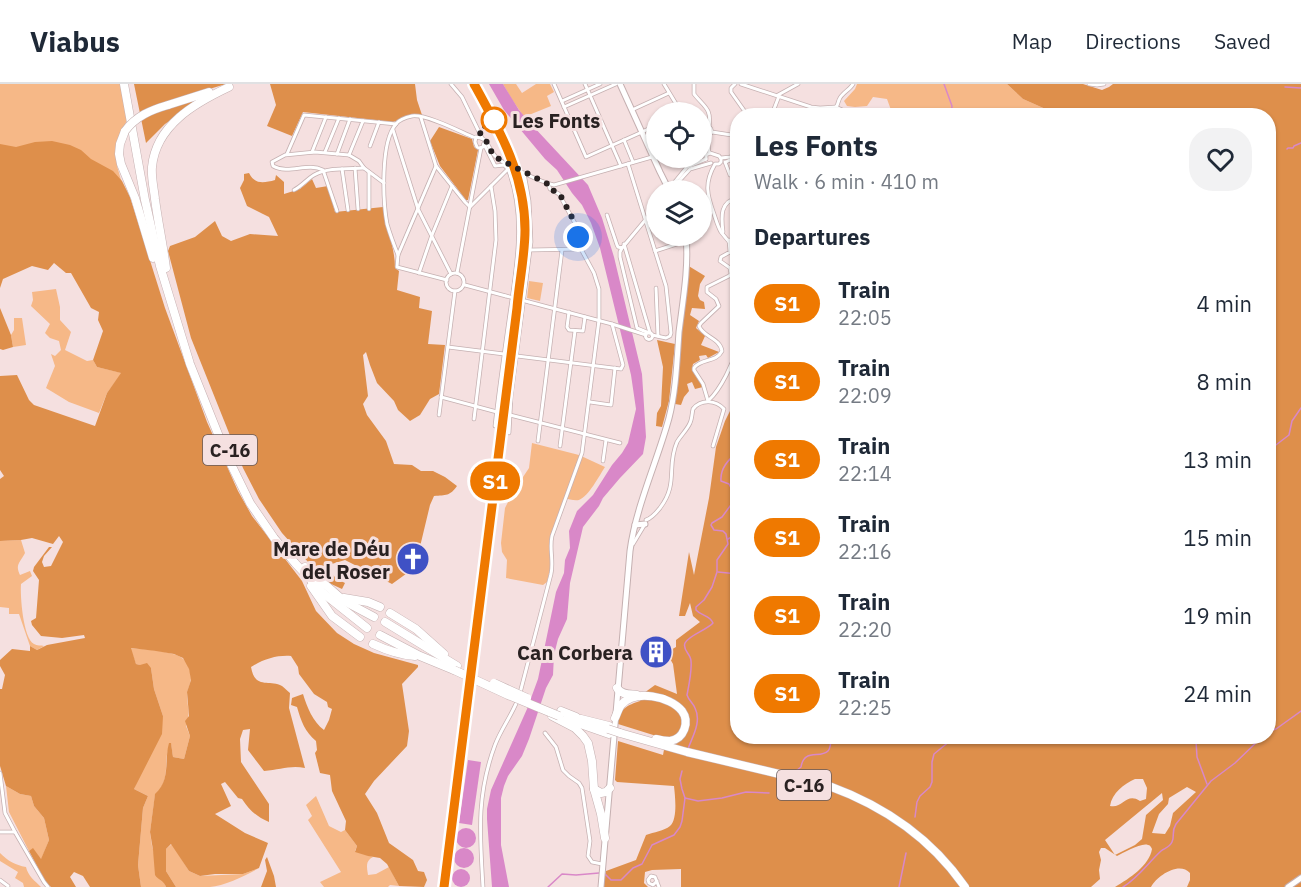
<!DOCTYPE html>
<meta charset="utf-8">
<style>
body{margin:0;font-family:"IBM Plex Sans",sans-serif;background:#f2f2f3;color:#1f2937;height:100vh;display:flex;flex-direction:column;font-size:22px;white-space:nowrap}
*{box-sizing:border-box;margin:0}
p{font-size:20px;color:#747a83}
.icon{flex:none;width:33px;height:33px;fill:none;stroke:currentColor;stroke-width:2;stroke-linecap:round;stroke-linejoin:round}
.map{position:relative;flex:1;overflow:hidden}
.sheet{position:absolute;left:730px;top:24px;width:546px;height:636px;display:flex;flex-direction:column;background:#fff;border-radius:24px;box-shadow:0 2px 4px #0004}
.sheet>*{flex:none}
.badge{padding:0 12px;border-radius:20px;font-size:21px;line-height:39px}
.controls{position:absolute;left:646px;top:18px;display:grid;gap:12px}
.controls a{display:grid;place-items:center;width:66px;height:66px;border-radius:50%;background:#fff;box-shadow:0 2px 4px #0004;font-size:30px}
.you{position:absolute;width:30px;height:30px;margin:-15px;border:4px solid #fff;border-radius:50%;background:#1a73e8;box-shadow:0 0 0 9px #1a73e833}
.map>.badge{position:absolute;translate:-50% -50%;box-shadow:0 0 0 3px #fff}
h2{padding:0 24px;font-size:22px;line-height:54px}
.round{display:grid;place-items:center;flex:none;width:63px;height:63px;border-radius:24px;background:#f2f2f3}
.summary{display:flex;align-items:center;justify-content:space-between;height:102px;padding:0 24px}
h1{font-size:28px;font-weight:700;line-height:45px}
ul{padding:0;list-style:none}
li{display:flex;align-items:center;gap:18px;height:78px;padding:0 24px}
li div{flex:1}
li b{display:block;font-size:22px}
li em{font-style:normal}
li .badge{min-width:66px;font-weight:700;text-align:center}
header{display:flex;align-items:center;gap:36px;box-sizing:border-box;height:84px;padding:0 30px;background:#fff;border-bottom:2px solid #e0e1e3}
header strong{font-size:28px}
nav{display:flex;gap:33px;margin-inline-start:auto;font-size:21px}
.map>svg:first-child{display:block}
.green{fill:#f6b887}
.forest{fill:#de8f4b;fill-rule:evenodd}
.water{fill:#d988c8}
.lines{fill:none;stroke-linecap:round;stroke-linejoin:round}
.stream{stroke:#d988c8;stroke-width:1.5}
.street-casing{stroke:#c5b0b1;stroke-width:4.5}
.secondary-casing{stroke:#c5b0b1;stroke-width:7}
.highway-casing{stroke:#c5b0b1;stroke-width:9}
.street{stroke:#fff;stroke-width:3}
.secondary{stroke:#fff;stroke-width:5}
.highway{stroke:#fff;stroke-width:8}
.rail{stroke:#827474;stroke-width:1.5}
.street-bridge-casing{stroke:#c5b0b1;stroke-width:4.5;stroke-linecap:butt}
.highway-bridge-casing{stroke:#c5b0b1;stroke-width:9;stroke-linecap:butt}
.street-bridge{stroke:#fff;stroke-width:3}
.highway-bridge{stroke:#fff;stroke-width:8}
.line-casing{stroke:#fff;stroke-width:14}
.line{stroke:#ef7900;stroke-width:9}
.walk{stroke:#292121;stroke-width:6;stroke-dasharray:0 10.8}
.stop-dot{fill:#fff;stroke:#ef7900;stroke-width:3}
.labels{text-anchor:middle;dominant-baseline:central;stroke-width:6;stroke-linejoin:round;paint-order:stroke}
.shield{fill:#f5e0e0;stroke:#665a5a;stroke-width:1.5}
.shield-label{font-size:18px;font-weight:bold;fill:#292121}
.stop-label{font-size:20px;font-weight:bold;fill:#292121;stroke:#f5e0e0;text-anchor:start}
.poi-label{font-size:20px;font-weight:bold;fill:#292121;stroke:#f5e0e0;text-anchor:end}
</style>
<header>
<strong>Viabus</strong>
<nav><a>Map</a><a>Directions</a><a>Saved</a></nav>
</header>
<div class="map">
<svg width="1301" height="803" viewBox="0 0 1301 803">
<rect width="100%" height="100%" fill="#f5e0e0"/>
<g class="green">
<polygon points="0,0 120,0 127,36 116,61 117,82 123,103 13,65 0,62"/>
<polygon points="503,0 516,0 522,9 536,0 550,0 554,8 547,12 551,22 524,33 511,14"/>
<polygon points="857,0 1007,0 1023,15 1050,27 1051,31 955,31 951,27 945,28 944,31 896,31 891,26 887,15 873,13 867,22 855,23 847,22 844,17 855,5"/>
<polygon points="529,197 543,199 540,217 527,214"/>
<polygon points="56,205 60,223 60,236 71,248 65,266 87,277 93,276 97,283 122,289 107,309 99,329 69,318 46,304 55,282 51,270 55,272 61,266 59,257 50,254 45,249 50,240 31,222 33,216 32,208"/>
<polygon points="14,234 22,234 26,261 13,263 11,251 14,246"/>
<path d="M532 359 579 371 605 383C599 392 589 412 579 416 574 417 569 415 564 414L550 453 549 463 551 481 547 498 543 501 506 494 507 476 502 468 501 459 505 424 513 408 529 384Z"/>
<path d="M21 456 25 469C20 479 15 480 20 491L30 487 32 492 21 500C20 511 23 554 34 560 37 562 41 561 44 562L37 566 30 562 19 530H9V524L0 523V457Z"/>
<path d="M130 564C142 565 173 567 182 574 188 578 191 589 191 595 190 600 188 605 187 609 187 623 191 628 186 642L190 652 184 675 173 673 171 660C161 676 173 694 155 711L150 748 152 762 161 795 164 798 166 803H141L138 781 143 724 148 712 134 705 163 632 154 605 151 584 136 580Z"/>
<polygon points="6,702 20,710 31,712 34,722 44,734 49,756 41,776 33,765 29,767 9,728"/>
<path d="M316 712 329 742 341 748 345 746 357 762 355 767 373 773C365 777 367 783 368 791L376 790 389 783 399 802 390 801 388 803H324L320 798 341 788 308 736 312 732 306 721Z"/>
<path d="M172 760 189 787 200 792 243 790 259 784C247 791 224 802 210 803 199 803 187 803 176 803L166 787V765Z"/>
<path d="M0 769C8 777 15 781 26 783 28 792 35 797 41 803H24L23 799 15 794 18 788 0 777Z"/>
</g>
<g class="forest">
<polygon points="134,0 226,0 166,18 193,18 192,21 165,40 146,59"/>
<polygon points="270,0 415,0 417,16 422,31 412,31 393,38 303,28 292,52 267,42 276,21"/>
<path d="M1007 0H1083L1102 6 1109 3 1113 0H1301V803H1187L1190 796V789C1179 777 1157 792 1151 803H1115C1130 794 1149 782 1152 765 1151 763 1150 761 1148 761 1142 758 1123 769 1117 772L1105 764H1101L1099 768 1101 776 1099 786 1100 795 1091 803H681V785L652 786 645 788 644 799 648 803H603L606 787 636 776 646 751C654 748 664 747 670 742 678 735 675 712 674 702L617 698 615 696 618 657 663 671 666 655 618 640C618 625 628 621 640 617L644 609 655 601 677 610 673 580 669 573V567L676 563V556L700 538 693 532 690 519 685 532H679L689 468 694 491 709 414 716 363 725 337 738 311V652H1269V32L1051 31 1050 27 1023 15ZM1135 695H1143L1147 704 1146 715 1140 717C1126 708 1123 725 1110 722 1112 709 1124 700 1135 695ZM1187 703 1196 708 1173 729 1170 742 1165 750 1152 749 1159 730 1168 720 1169 714ZM1162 709 1163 716 1146 731 1142 755 1135 761 1115 771 1105 756Z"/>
<polygon points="439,43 472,55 474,63 478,66 468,116 466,116 440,82 430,57"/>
<path d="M52 57 70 61 81 66 91 75 113 87 122 97 130 113 165 224 207 338 238 407 252 432 302 497 316 527 337 549 354 560 374 569 418 581V583L402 600 409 647 407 662 374 697 365 710 377 729 389 759 413 776 418 787 424 788 427 796 424 803 399 802 387 780 380 774 368 772 355 768 357 762 345 746 346 737 332 707 330 691 320 689 315 669 317 666 316 657C305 648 301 637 297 623L291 621 292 614 303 610C307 623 313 638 324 646L329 636 332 625 328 623 327 618 314 610 299 590 298 583 291 572C277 571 264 575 251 583 255 606 269 595 282 602 285 604 287 607 290 609L289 624 305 684C290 681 280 686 264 687L248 666 250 645 243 646 240 655 241 678 269 720V738C257 733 249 726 242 715L238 714 225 698 221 700 231 722 215 730 245 749 268 759 259 784 243 790H215L200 792 189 787 171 760 166 765V787L176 803H166C164 796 158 796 155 791L153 766 150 748 155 710C171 696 164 676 169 659H171L173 673 184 675 190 652 185 637 189 632 187 608 191 596 189 585 183 574 174 570 156 567 131 564 136 580 140 581 147 579 151 584 154 605 163 632 162 650 134 705 148 712 143 724 138 781 141 803H90L83 792 74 788 70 793 76 803H51L46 799 29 767 33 764 41 775 49 756 44 734 34 722 31 712 20 710 6 702 0 682V605H2L5 591 0 582V576L12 565 30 567V562L37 566 47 561 85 554 84 551 62 554 41 552 32 541 31 537 36 534 39 496 33 487 34 483 49 463H52L44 472 42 478 44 483 51 482 63 458 59 452 53 460 32 454 21 456 0 457V395L4 392 0 386V292L17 291 29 316 34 321 95 342 107 309 121 289 97 283 93 276 103 247 98 236 99 228 91 224 71 189H66L54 179 48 186 32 182 3 195 0 204V60L16 63 35 58Z"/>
<path d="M249 89C255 101 264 99 275 96L276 91 284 98V110L300 105 312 95 316 104 328 102 335 128 383 123C386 144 395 163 395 184L399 187 397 206 420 213 419 224 432 227 428 260 445 261 439 310 430 315 420 331 410 337 398 326 394 317 377 299 370 281 366 268 363 271 368 312 363 320 367 331 386 357 394 380 412 381 421 387H433L445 393 457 402C450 412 446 411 434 412L430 421 418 471 411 473 410 487 392 500 345 476 325 482C330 490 337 495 345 499L342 505 329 499 317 488 282 449 259 415 243 384 191 254 168 167 170 162 195 153 215 137 222 152 231 157 250 150 278 152 269 133 247 122 240 104 244 96V90Z"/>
<path d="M687 181 705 192 700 200 698 212 700 216 704 218 705 225 692 224 690 231 699 237 696 244 705 252 701 261 719 268 708 274 706 271 699 272 700 276 693 280C690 288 699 295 703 303L695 305 692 298 687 300 689 307 684 313 681 321 675 320 681 259Z"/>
<polygon points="0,224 11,251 13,263 3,266 0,265"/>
<polygon points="657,256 675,260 669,317 662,343 656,342 657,329 661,322 663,283"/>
<polygon points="267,773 274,792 276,803 261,803 267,787 265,776"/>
</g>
<g class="water">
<polygon points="489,0 503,0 519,26 532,41 588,101 602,134 614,173 642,290 646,353 643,370 620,394 603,414 599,422 583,443 570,499 567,535 558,555 554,571 553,591 546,604 529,655 522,672 508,692 504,702 501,714 501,761 509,803 492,803 487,735 487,725 491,706 527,625 538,595 556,508 564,489 565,476 570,464 569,447 577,427 593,411 612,381 622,369 628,359 636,325 631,291 622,254 600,164 591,139 582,121 572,109 557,86 545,75 504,26"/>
<polygon points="468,676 481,678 472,741 459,739"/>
<circle cx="466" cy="754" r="10"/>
<circle cx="464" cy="774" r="10"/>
<circle cx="461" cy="794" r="9"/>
</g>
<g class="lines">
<g class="stream">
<polyline points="944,0 952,22 951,32"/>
<polyline points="1285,3 1301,4"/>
<polyline points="1287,65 1288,64 1293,64 1294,62 1301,59"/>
<polyline points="1269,369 1272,364 1289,351 1292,337 1301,324"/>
<polyline points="728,455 738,449"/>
<polyline points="718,488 738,490"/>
<polyline points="1269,647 1276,645 1301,627"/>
<polyline points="1193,652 1196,657 1197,673 1207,700"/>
<path d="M688 665C692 653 702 638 695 624 693 619 689 617 687 611 689 601 692 587 691 577 691 570 682 566 685 559 689 551 707 546 713 539 710 531 701 532 696 526V523L704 516 712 503 717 488V476L728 460 726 450 723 447 714 446 711 441 712 439 722 433 736 414 729 400 721 397C720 385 728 375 738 369"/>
<path d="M792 690 801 683C804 664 820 675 828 667 831 664 831 656 831 652"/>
<polyline points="685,714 698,717 722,714 746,708 769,709"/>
<polyline points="915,733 917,718 920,712 930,703 932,698 932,678 934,670 956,652"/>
<polyline points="605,790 611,796 621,796 633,784 642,780 652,761 674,751 680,743 682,737 685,714 682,705 680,695 682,687"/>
<polyline points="548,803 562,790 576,791 599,789"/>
<polyline points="899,803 906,769"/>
<path d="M1123 803C1138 794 1148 779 1161 767 1165 764 1170 763 1172 758 1175 752 1171 748 1176 740L1211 697 1235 679 1263 652"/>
</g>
<g class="street-casing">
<g id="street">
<polyline points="451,0 462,13 482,54"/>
<polyline points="554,0 586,73 642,48"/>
<polyline points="585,0 621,82"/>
<polyline points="664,0 681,28"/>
<path d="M694 0V10C704 23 712 24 709 43"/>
<polyline points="735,0 731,4 731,8 748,32"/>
<polyline points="741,0 811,23 820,24 836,23 855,32"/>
<polyline points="1089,0 1097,1 1104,0"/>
<polyline points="778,11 798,0"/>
<polyline points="562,17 600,0"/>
<polyline points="564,23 616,0"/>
<path d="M836 23C838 21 838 18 839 16 841 9 850 6 853 0"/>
<polyline points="634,25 669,9"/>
<polyline points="774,32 774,25 779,12"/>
<polyline points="421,34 436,82 465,118 470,123 508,85"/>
<circle cx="707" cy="47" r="4.5"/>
<polyline points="393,46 418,125 451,190"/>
<polyline points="644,47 657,41"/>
<polyline points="712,48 738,52"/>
<polyline points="707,52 709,69"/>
<polyline points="476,53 475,58 477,63 479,64 483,63 484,59"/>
<polyline points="624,56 633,78"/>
<polyline points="484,60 495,82 504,81 508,85"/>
<polyline points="370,62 379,38"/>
<polyline points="312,68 326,33"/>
<polyline points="325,68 339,34"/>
<polyline points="287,70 304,31 396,40"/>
<polyline points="337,70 350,35"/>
<polyline points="349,71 363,37"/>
<polyline points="721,74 730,73 738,69"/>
<path d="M706 75V71L710 69 719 72 721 75V78L719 80H715C704 99 707 111 714 130 716 136 718 143 721 148 727 156 734 162 738 171"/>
<polyline points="725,78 730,91 738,87"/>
<polyline points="726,78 738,72"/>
<polyline points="628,80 666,202 671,249 670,252 666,254 652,251"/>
<polyline points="436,82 398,171 397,183 447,196"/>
<polyline points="355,84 358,125"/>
<polyline points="342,85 348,126"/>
<polyline points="369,88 369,125"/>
<polyline points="668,103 674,99 687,83 706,75"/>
<path d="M294 106C302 102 307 95 314 91 328 83 349 85 364 84"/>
<polyline points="671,106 690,85 711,79"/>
<path d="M337 127 323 86C307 78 289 91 273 82L272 78 285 71 315 68 349 71 359 77 364 84 384 99"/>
<polyline points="607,131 617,161 618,163 622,164 657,122"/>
<path d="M723 148C721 132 720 117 738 114"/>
<polyline points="624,160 650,249"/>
<polyline points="622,164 620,168 620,173 637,244 649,249"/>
<polyline points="530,166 581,165"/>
<polyline points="655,167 686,157"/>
<path d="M398 171C394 161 390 150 387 140 383 118 380 58 396 40 399 36 407 33 412 32 426 30 459 47 473 53 491 53 486 64 496 73 506 82 541 98 554 101L652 73"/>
<circle cx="455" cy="198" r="9"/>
<polyline points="419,189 432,151 452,102"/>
<polyline points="457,189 481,64"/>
<polyline points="465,201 506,212"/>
<polyline points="656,204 658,252"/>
<polyline points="529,218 612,240 646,251"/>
<polyline points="569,228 567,243 569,246 583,247 585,233"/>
<circle cx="649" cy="252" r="3.5"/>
<polyline points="448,263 504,270"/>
<polyline points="517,272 621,285 623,281 612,240"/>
<polyline points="441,313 497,328"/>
<path d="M709 316C721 305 733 279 738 263"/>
<path d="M708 317 703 300 694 286V284C701 274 716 279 722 267 720 254 703 253 699 242L701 239 719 222 716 215 707 208V203L729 192 731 190 730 184 720 177 721 173 730 168 729 156"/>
<polyline points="590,318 611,321 615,284"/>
<polyline points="439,331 455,207"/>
<polyline points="510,331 620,359"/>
<polyline points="474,335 496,156 495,127 491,102"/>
<path d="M495 342C499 306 504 271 509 236 516 186 527 133 508 85"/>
<polyline points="509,349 511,312 531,158 529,117 524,89"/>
<polyline points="538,357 562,166"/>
<polyline points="560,362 575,247"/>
<polyline points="603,377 606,356"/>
<path d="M646 436C652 434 656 429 660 424 679 399 666 383 677 358 681 351 687 346 690 339 692 335 692 329 693 325 701 315 716 316 724 325L713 362"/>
<polyline points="633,460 645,440"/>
<path d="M520 609 551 490C554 477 549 465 552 452L582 369 599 236V205L594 189 581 165 577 143 559 110 550 105 548 100"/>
<polyline points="545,649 556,663 563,686 569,692 579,699 582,704 590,757 588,772 592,778 602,780"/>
<polyline points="0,689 5,729 15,748 44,798 48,803"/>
<polyline points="0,748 15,748"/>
<polyline points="0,796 8,802"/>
<polyline points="657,797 653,801 649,799 648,796 651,792 655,793 659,803"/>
<path d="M483 803C480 751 476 712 495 661 501 645 512 631 518 615"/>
</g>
</g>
<g class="secondary-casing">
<g id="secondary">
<polyline points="620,0 660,88 669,106"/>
<polyline points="635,441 645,440"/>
<path d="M601 803 630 467C636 422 657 378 669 334 676 307 677 276 679 248 683 216 689 183 686 152"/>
<polyline points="1288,803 1301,794"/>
</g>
</g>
<g class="highway-casing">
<g id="highway">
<polyline points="124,0 145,116 160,182 190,280 226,370 250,419 274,454 295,479 323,509 367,544"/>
<polyline points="168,21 209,8"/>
<polyline points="125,47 120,60 119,70 121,80 135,114 153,174"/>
<path d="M166 184C163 161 158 138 155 115 154 105 151 93 152 83 156 41 195 19 229 3"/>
<polyline points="305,483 344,517 374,533"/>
<polyline points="311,502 332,532 360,553"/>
<polyline points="344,514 368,518 380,523"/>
<polyline points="390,529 416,545 444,570"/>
<polyline points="385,538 457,582"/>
<polyline points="380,551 420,572 454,586"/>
<path d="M373 560C386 566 400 571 415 572"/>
<path d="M617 604C621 611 630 610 637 611"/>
<polyline points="561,627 576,633"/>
<polyline points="552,632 575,644 583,652 588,659 592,677 594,705 601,730 605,754"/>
<path d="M615 634C617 630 618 625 621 621 635 605 670 612 682 627 690 638 684 655 670 657 665 657 660 656 656 655"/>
<polyline points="566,635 609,650"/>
<polyline points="581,635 609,642"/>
<path d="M620 649 687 668 829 702C884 722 931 754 965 803"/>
<polyline points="594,705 601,709 606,708 610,704"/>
</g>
</g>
<use href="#street" class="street"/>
<use href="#secondary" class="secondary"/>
<use href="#highway" class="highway"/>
<path class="rail" d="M443 803 520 182C525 146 523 110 510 75 501 49 486 25 472 0"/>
<g class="street-bridge-casing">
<polyline id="street-bridge" points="506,212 529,218"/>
</g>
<g class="highway-bridge-casing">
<g id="highway-bridge">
<path d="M125 47C136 32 151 26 168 21"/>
<polyline points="454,586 508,611 559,632"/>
<polyline points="494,599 527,614"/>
<polyline points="608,645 620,649"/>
</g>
</g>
<use href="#street-bridge" class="street-bridge"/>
<use href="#highway-bridge" class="highway-bridge"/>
</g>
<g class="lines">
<g class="line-casing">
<path id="line" d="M444 803 517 224C519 198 525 172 525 146 525 91 500 47 474 0"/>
</g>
<use href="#line" class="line"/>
<polyline class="walk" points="494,36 479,46 482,54 487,58 492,69 497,74 548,100 550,105 559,109 564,118 577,143 578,153"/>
</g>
<defs>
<g id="church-disc" transform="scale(1.725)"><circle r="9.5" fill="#3f51c5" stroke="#f5e0e0"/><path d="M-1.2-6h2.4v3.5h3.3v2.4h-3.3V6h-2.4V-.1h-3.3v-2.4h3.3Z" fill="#fff"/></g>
<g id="building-disc" transform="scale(1.725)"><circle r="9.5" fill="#3f51c5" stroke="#f5e0e0"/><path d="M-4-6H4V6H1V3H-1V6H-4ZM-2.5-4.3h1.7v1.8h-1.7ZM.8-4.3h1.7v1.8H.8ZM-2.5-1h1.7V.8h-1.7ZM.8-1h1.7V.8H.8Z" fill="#fff"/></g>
</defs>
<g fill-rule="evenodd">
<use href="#church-disc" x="413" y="475"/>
<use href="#building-disc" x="656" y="568"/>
</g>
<circle class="stop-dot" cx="494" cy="36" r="12"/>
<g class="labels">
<g class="shield">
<rect x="203" y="351" width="54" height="30" rx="4.5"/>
<rect x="777" y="686" width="54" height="30" rx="4.5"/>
</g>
<g class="shield-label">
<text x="230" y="366">C-16</text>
<text x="804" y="701">C-16</text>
</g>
<g class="stop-label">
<text x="512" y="36">Les Fonts</text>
</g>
<g class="poi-label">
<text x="390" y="464">Mare de Déu<tspan x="390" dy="23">del Roser</tspan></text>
<text x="633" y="568">Can Corbera</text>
</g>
</g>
</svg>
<div class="controls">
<a><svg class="icon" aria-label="locate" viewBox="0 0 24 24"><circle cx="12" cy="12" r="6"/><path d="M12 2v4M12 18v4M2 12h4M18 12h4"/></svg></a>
<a><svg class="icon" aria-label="layers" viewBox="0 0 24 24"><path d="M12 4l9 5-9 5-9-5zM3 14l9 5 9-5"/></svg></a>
</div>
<div class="you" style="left:578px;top:153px"></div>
<b class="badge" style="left:495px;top:397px;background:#ef7900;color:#fff">S1</b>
<section class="sheet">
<div class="summary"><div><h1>Les Fonts</h1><p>Walk · 6 min · 410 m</p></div><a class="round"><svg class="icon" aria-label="heart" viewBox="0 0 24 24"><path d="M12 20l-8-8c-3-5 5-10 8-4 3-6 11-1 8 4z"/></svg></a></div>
<h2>Departures</h2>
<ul>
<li><span class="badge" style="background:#ef7900;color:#fff">S1</span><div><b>Train</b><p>22:05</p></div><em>4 min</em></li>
<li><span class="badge" style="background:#ef7900;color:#fff">S1</span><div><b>Train</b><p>22:09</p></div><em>8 min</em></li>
<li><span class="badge" style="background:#ef7900;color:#fff">S1</span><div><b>Train</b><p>22:14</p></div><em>13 min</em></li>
<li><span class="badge" style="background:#ef7900;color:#fff">S1</span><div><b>Train</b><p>22:16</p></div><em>15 min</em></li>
<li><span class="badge" style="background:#ef7900;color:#fff">S1</span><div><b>Train</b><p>22:20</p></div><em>19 min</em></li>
<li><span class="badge" style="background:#ef7900;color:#fff">S1</span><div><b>Train</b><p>22:25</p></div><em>24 min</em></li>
</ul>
</section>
</div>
